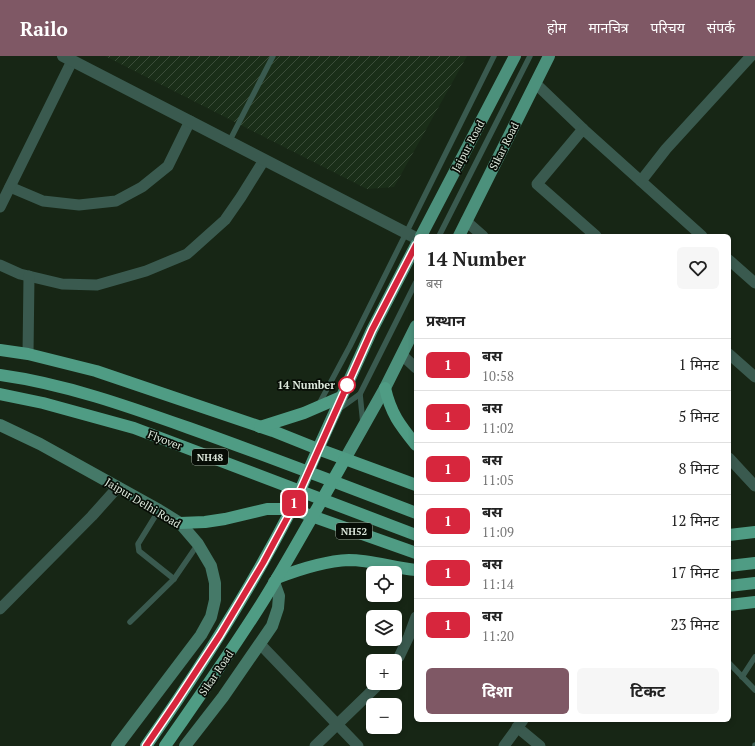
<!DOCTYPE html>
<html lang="hi">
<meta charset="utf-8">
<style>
body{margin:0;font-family:"PT Serif","Noto Sans Devanagari",serif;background:#f6f6f6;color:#222;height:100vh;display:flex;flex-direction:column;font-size:15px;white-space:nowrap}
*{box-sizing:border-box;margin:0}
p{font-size:13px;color:#767676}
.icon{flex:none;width:22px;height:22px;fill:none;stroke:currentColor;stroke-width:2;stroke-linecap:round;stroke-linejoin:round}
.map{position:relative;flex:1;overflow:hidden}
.sheet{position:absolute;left:414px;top:178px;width:317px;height:488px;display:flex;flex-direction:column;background:#fff;border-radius:6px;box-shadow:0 2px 6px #0003}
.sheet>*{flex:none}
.badge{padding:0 8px;border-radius:6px;font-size:14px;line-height:26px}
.tools{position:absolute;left:366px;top:510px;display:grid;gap:8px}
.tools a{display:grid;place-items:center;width:36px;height:36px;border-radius:6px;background:#fff;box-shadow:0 2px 6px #0003;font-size:20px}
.map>.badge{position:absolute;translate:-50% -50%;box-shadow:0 0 0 2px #fff}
h2{padding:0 12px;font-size:15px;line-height:36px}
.round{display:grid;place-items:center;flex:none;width:42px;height:42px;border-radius:6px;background:#f6f6f6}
.summary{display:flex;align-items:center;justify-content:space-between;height:68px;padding:0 12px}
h1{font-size:19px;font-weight:700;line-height:30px}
.action{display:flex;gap:8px;margin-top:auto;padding:8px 12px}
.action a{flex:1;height:46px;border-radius:6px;background:#7f5865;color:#fff;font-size:16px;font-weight:700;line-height:46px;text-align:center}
.action a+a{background:#f6f6f6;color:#222}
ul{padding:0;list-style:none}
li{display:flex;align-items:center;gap:12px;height:52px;padding:0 12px;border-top:1px solid #e0e0e0}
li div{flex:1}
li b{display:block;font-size:15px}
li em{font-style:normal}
li .badge{min-width:44px;font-weight:700;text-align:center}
header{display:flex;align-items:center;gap:24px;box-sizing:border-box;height:56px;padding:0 20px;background:#7f5865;color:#fff}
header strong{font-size:19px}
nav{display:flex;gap:22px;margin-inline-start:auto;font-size:14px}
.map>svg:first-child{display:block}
.industrial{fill:url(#industrial-furrows)}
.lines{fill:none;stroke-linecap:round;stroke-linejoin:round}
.service{stroke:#3a5a4f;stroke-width:5.5}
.minor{stroke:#3a5a4f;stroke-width:11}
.tertiary{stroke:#3a5a4f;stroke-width:12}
.secondary{stroke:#457968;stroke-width:12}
.primary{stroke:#4c917c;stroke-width:12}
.trunk{stroke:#4f9c84;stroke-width:12}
.line-casing{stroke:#fff;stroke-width:9}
.line{stroke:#d7263d;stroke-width:6}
.stop-dot{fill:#fff;stroke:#d7263d;stroke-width:2}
.labels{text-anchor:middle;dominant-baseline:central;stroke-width:3.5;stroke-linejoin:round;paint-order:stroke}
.shield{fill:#070d06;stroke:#9da69c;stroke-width:1}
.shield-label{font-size:10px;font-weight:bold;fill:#dde8dc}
.street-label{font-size:11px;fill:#dde8dc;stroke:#070d06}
.stop-label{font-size:11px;font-weight:bold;fill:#dde8dc;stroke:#070d06;text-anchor:end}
</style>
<header>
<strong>Railo</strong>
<nav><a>होम</a><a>मानचित्र</a><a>परिचय</a><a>संपर्क</a></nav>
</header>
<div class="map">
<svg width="755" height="690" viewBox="0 0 755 690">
<defs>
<pattern id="industrial-furrows" width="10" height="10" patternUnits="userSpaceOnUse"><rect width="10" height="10" fill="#1a2e18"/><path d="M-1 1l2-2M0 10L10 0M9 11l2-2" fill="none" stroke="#3b4c39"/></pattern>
</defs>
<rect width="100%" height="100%" fill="#172615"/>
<polygon class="industrial" points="105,0 467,0 394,131 367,133"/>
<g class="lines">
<g class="service">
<polyline points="229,86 273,0"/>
<polyline points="439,180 530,0"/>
<polyline points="360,338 363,368"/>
<polyline points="319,348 350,290 494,0"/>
<polyline points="339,353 360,338 416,226"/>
<polyline points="159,454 138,488 139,495 174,523"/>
<polyline points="130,566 174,523 198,488"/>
<polyline points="729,607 755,634"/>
<polyline points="742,621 755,601"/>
<polyline points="755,690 755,689"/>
</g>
<g class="minor">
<polyline points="535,27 583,73"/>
<polyline points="641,125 666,93 751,0"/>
<polyline points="10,131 43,145 79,149 116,145 142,131 168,110 190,65"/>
<polyline points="0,151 72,5"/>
<polyline points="466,165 483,180"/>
<polyline points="596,180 537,128 583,73 702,180"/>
<polyline points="729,204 755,227"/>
<polyline points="0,209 20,218 62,228 97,229 146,215 187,198 225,164 241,141 264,104"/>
<polyline points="28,298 29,220"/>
<polyline points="729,298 755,321"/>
<polyline points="402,299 416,312"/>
<polyline points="729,402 755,430"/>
<polyline points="0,553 92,460 118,431"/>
<polyline points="260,588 358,690"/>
<polyline points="399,601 409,580 416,561"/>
<polyline points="517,671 540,690"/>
<polyline points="315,690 380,627"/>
<polyline points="504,690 523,664"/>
</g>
<polyline class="tertiary" points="63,0 416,182"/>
<g class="secondary">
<polyline points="0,369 40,388 159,454 180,467 198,488 211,510 215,527 215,544 211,561 201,579 117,690"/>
<polyline points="185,690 223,641 272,570 278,552 279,540 274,526"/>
</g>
<g class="primary">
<polyline points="421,180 515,0"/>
<polyline points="459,180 549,0"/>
<polyline points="318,393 372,274 416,189"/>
<polyline points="345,403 385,332 416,270"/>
</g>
<g class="trunk">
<polyline points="0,294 28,298 96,315 273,375 318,393 416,429"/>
<path d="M0 319C65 328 127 350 189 372 265 399 340 428 416 457"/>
<path d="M385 332C391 358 400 369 416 389"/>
<polyline points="0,338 43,347 134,372 416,479"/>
<polyline points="260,371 304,357 341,341"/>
<polyline points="180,467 205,466 225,463 267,453 292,453 416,497"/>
<polyline points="729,479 755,476"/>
<polyline points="729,510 755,507"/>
<path d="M277 522C300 513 324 505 349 504 371 504 394 512 416 514"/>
<polyline points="729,530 755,527"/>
<polyline points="729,549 755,546"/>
<path d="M146 690C199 614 249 536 291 454 301 434 309 413 318 393"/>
<path d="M165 690C199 641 234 592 265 542 293 496 319 449 345 403"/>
</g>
</g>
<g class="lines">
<g class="line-casing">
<polyline id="line" points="146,690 176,646 220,579 263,507 292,453 372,274 416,189"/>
</g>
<use href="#line" class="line"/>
</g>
<circle class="stop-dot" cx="347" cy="329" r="8"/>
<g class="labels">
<g class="shield">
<rect x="192" y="393" width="36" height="16" rx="3"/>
<rect x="336" y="467" width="36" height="16" rx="3"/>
</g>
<g class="shield-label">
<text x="210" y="401">NH48</text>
<text x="354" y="475">NH52</text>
</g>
<g class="street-label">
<text transform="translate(468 90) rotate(-62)">Jaipur Road</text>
<text transform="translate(504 90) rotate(-63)">Sikar Road</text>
<text transform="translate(165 384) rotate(21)">Flyover</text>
<text transform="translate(143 447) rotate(31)">Jaipur Delhi Road</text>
<text transform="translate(216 617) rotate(-56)">Sikar Road</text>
</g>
<g class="stop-label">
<text x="335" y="329">14 Number</text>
</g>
</g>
</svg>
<div class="tools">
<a><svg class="icon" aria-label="locate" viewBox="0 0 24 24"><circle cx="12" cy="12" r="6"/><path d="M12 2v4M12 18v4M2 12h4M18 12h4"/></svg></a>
<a><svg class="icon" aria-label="layers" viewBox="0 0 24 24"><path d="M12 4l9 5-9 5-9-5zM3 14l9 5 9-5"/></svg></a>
<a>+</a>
<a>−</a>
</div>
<b class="badge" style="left:294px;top:447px;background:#d7263d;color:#fff">1</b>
<section class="sheet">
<div class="summary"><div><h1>14 Number</h1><p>बस</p></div><a class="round"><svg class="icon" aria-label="heart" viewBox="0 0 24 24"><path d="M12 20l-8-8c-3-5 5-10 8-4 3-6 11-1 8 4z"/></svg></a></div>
<h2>प्रस्थान</h2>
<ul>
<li><span class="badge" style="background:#d7263d;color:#fff">1</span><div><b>बस</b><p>10:58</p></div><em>1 मिनट</em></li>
<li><span class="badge" style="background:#d7263d;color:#fff">1</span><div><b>बस</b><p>11:02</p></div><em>5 मिनट</em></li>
<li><span class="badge" style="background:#d7263d;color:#fff">1</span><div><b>बस</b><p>11:05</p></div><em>8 मिनट</em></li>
<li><span class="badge" style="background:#d7263d;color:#fff">1</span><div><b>बस</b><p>11:09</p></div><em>12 मिनट</em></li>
<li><span class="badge" style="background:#d7263d;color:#fff">1</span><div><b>बस</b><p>11:14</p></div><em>17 मिनट</em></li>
<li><span class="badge" style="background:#d7263d;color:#fff">1</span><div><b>बस</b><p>11:20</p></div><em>23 मिनट</em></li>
</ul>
<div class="action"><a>दिशा</a><a>टिकट</a></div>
</section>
</div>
